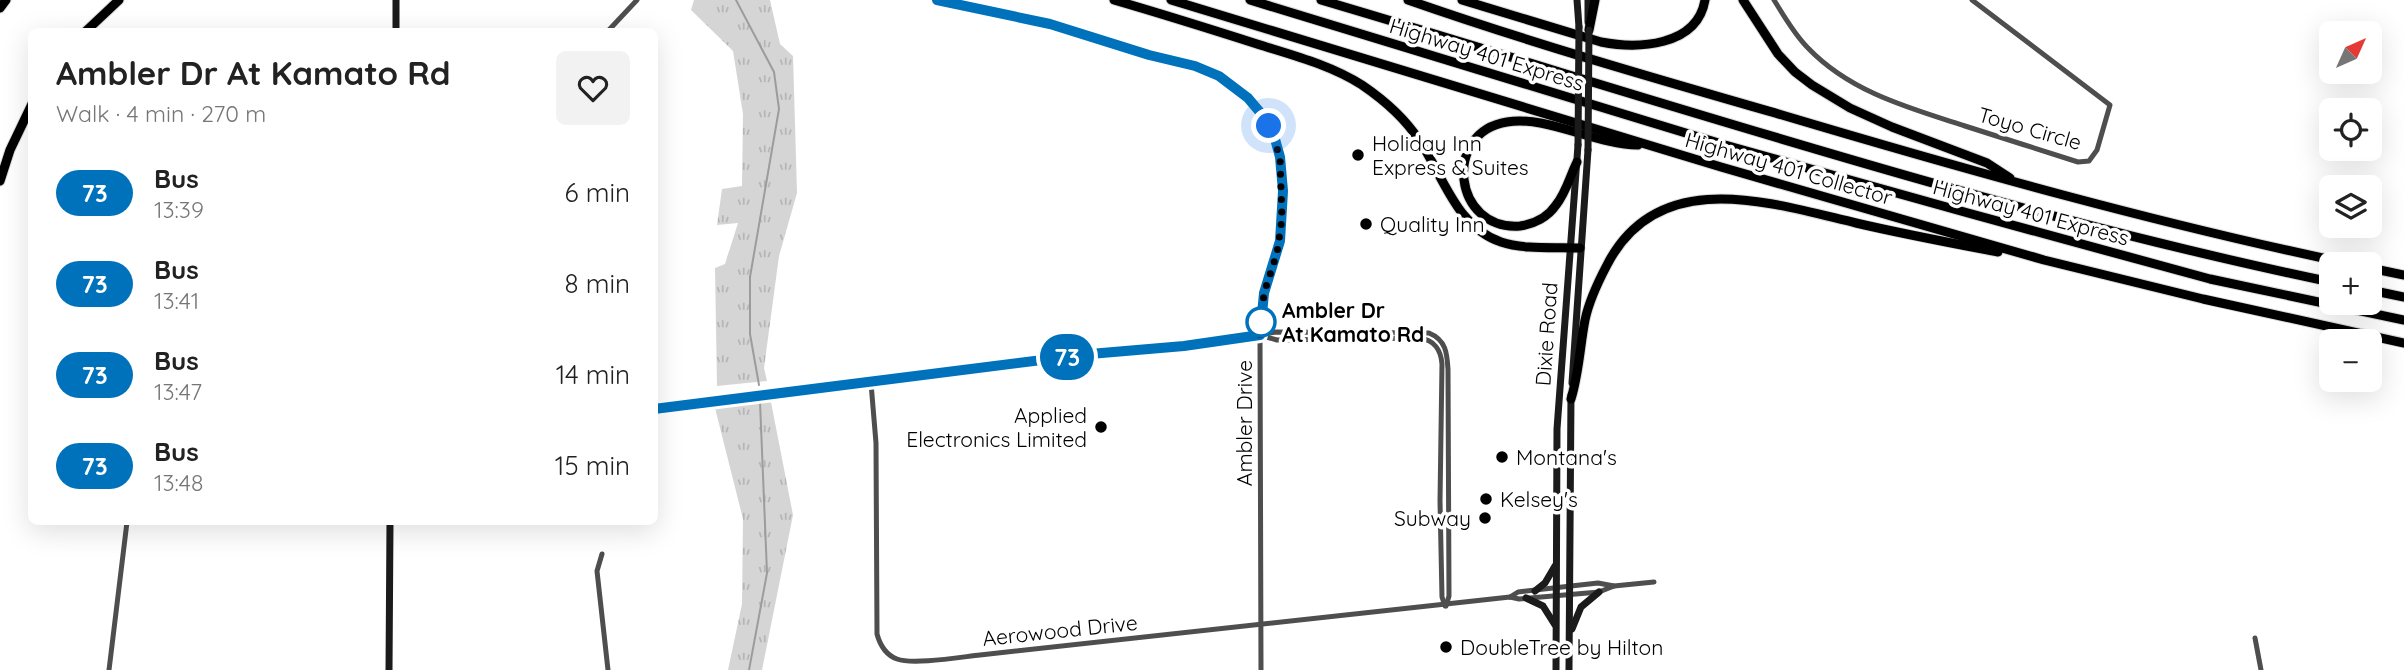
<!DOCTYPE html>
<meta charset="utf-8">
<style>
body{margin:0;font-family:Quicksand,sans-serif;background:#f2f2f2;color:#222;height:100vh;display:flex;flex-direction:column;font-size:26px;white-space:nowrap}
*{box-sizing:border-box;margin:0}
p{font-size:23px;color:#767676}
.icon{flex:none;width:38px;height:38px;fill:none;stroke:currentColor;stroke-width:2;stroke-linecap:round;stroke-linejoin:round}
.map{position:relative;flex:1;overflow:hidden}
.sheet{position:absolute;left:28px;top:28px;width:630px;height:497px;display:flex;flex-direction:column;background:#fff;border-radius:10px;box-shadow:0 7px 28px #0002}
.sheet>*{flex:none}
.badge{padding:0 14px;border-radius:23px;font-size:24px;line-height:46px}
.needle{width:46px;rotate:45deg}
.buttons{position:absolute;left:2319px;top:21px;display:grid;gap:14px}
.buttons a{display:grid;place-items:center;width:63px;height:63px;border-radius:10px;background:#fff;box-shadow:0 7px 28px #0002;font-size:35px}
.you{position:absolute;width:35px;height:35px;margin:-18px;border:5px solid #fff;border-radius:50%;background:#1a73e8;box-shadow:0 0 0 10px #1a73e833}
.map>.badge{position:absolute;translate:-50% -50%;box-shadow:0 0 0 4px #fff}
.round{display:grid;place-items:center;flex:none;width:74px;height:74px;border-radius:10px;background:#f2f2f2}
.headline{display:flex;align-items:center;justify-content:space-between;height:119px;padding:0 28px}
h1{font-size:33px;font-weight:700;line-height:52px}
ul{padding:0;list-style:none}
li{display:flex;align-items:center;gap:21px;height:91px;padding:0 28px}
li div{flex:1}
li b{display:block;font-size:26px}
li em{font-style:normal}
li .badge{min-width:77px;font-weight:700;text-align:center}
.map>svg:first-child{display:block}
.grass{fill:url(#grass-tufts)}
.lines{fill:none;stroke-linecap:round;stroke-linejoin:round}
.stream{stroke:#9c9c9c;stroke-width:2}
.highway-casing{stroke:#dbdbdb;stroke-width:11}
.street{stroke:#4e4e4e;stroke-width:5}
.secondary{stroke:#1b1b1b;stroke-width:7}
.highway{stroke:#000;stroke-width:9}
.secondary-bridge{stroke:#1b1b1b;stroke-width:7}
.line-casing{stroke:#fff;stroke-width:16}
.line{stroke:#0072bc;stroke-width:10}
.walk{stroke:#000;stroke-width:7;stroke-dasharray:0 12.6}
.poi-dot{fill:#000;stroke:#fff;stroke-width:2.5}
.stop-dot{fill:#fff;stroke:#0072bc;stroke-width:3.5}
.labels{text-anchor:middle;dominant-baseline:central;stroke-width:7;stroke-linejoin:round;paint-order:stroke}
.street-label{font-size:21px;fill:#000;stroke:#fff}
.poi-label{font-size:21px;fill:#000;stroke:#fff;text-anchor:start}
.stop-label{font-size:21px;font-weight:bold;fill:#000;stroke:#fff;text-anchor:start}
</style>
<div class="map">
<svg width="2404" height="670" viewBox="0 0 2404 670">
<defs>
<pattern id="grass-tufts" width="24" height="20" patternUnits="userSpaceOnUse" patternTransform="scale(1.75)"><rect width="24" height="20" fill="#d5d5d5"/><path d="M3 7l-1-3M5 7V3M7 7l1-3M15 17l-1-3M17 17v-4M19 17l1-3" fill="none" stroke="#b5b5b5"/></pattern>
</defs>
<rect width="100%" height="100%" fill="#fff"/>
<g class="grass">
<polygon points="694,0 770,0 780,44 793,56 797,193 779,256 764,368 767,381 717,386 715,268 725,264 738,223 717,225 722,189 742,186 743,114 733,51 691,10"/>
<polygon points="771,402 793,515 762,670 728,670 742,604 743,519 715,408"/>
</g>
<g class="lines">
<g class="stream">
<polyline points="736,0 774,72 779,109 750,277 750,334 759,385"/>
<polyline points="749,670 767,573 760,402"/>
</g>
<g class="highway-casing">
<g id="highway">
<path d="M1114 0C1162 14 1210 29 1257 44 1292 55 1331 65 1362 85 1384 100 1404 117 1419 140 1443 175 1456 227 1501 242 1525 250 1554 247 1580 248"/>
<polyline points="1171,0 1721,167 2044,260 2203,299 2404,343"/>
<polyline points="1250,0 1725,145 1968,213 2210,279 2404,320"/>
<path d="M1321 0C1656 99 1989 211 2331 282"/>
<path d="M1408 0C1531 43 1657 79 1782 115 1970 171 2159 224 2351 264"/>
<path d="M1462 0 1601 42C1637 49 1697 47 1705 0"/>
<polyline points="1743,0 1778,54 1795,72 1812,85 1850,108 1892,127 1987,163 2010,178"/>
<polyline points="0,8 6,0"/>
<polyline points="1589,30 1595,0"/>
<polyline points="85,32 119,0"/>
<path d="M1577 162C1570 176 1566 193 1556 205 1548 217 1534 224 1520 226 1453 231 1442 132 1507 122 1547 115 1596 145 1638 145"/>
<polyline points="0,181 10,150 32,104"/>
<polyline points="2370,268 2404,275"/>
<polyline points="2370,290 2404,297"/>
<path d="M1571 399C1579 373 1580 346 1585 320 1589 301 1598 282 1607 265 1658 165 1771 203 1856 223 1903 234 1951 243 1998 252"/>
</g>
</g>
<g class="street">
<polyline points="937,0 1050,24 1149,55 1195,66 1219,76 1249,98 1264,117 1275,139 1280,157 1283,191 1280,241 1264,293 1260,335 1261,670"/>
<path d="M1774 0C1784 16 1794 34 1808 48 1850 92 1909 108 1965 126 2003 138 2040 150 2078 162L2089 161 2097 150 2110 105 1972 0"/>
<polyline points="607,32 637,0"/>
<path d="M1263 336 1277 340 1420 338C1434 340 1441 350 1442 364L1440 501 1442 597 1445 606"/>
<path d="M871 383 876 443 877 634C880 645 886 655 897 659 913 665 961 657 980 655L1510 597 1519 599 1599 592 1614 586 1654 582"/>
<path d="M654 409 1090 354 1184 346 1276 332 1429 333C1446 340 1447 353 1448 369L1449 596 1446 606"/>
<polyline points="602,554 597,571 608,670"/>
<polyline points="1510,597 1518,592 1598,583 1614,586"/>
<polyline points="2255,638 2261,670"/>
<polyline points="109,670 127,522"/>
</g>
<g class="secondary">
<polyline points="1577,0 1579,27"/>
<polyline points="1588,0 1588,22"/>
<polyline points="396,32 396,0"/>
<polyline points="1572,383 1588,150"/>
<polyline points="1535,591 1545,583 1555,566"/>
<polyline points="1526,598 1543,606 1555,625"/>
<polyline points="1572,629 1581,607 1599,592"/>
<polyline points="389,670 390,522"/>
<polyline points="1556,670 1557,429 1578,145"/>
<polyline points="1569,670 1571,395"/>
</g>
<use href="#highway" class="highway"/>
<g class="secondary-bridge">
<polyline points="1578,145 1579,27"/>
<polyline points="1588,150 1589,30"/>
</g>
</g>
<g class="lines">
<g class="line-casing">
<polyline id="line" points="654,409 1090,354 1184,346 1260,335 1264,293 1280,241 1283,191 1280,157 1275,139 1264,117 1248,98 1219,76 1195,66 1149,55 1050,24 937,0"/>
</g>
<use href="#line" class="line"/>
<polyline class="walk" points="1261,322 1260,335 1264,293 1277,253 1282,219 1280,157 1269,126"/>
</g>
<g class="poi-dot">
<circle cx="1358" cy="155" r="7"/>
<circle cx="1366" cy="224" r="7"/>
<circle cx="1101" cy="427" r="7"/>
<circle cx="1502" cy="457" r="7"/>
<circle cx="1486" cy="499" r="7"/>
<circle cx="1485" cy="518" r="7"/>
<circle cx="1446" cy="647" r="7"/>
</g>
<circle class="stop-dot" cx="1261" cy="322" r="14"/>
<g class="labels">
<g class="street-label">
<text transform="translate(1487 54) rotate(17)">Highway 401 Express</text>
<text transform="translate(2030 128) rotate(16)">Toyo Circle</text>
<text transform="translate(1789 168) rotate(16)">Highway 401 Collector</text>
<text transform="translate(2031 212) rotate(15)">Highway 401 Express</text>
<text transform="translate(1546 334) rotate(-86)">Dixie Road</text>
<text transform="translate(1244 423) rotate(-90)">Ambler Drive</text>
<text transform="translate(1060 630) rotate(-6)">Aerowood Drive</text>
</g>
<g class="poi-label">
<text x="1372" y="143">Holiday Inn<tspan x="1372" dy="24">Express &amp; Suites</tspan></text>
<text x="1380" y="224">Quality Inn</text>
<text x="1087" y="415" text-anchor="end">Applied<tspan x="1087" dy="24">Electronics Limited</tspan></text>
<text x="1516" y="457">Montana's</text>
<text x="1500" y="499">Kelsey's</text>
<text x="1471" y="518" text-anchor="end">Subway</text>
<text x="1460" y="647">DoubleTree by Hilton</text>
</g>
<g class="stop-label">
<text x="1282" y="310">Ambler Dr<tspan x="1282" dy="24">At Kamato Rd</tspan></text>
</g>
</g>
</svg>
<div class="buttons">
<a><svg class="needle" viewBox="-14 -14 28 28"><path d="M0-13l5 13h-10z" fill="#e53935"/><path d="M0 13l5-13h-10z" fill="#767676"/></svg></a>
<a><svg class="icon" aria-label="locate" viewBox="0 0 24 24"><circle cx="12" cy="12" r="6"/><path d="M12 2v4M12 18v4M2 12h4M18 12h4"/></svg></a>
<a><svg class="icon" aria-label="layers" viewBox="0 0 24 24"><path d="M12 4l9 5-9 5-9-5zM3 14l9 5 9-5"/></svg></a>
<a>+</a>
<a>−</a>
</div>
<div class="you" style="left:1269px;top:126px"></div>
<b class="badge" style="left:1067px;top:357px;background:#0072bc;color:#fff">73</b>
<section class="sheet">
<div class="headline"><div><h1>Ambler Dr At Kamato Rd</h1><p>Walk · 4 min · 270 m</p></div><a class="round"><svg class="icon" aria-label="heart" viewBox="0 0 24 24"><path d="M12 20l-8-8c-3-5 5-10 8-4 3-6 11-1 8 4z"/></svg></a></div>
<ul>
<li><span class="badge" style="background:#0072bc;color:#fff">73</span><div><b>Bus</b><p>13:39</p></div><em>6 min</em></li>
<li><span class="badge" style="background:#0072bc;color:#fff">73</span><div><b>Bus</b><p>13:41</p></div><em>8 min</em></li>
<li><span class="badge" style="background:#0072bc;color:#fff">73</span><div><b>Bus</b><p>13:47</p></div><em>14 min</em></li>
<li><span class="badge" style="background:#0072bc;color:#fff">73</span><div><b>Bus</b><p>13:48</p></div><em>15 min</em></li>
</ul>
</section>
</div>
